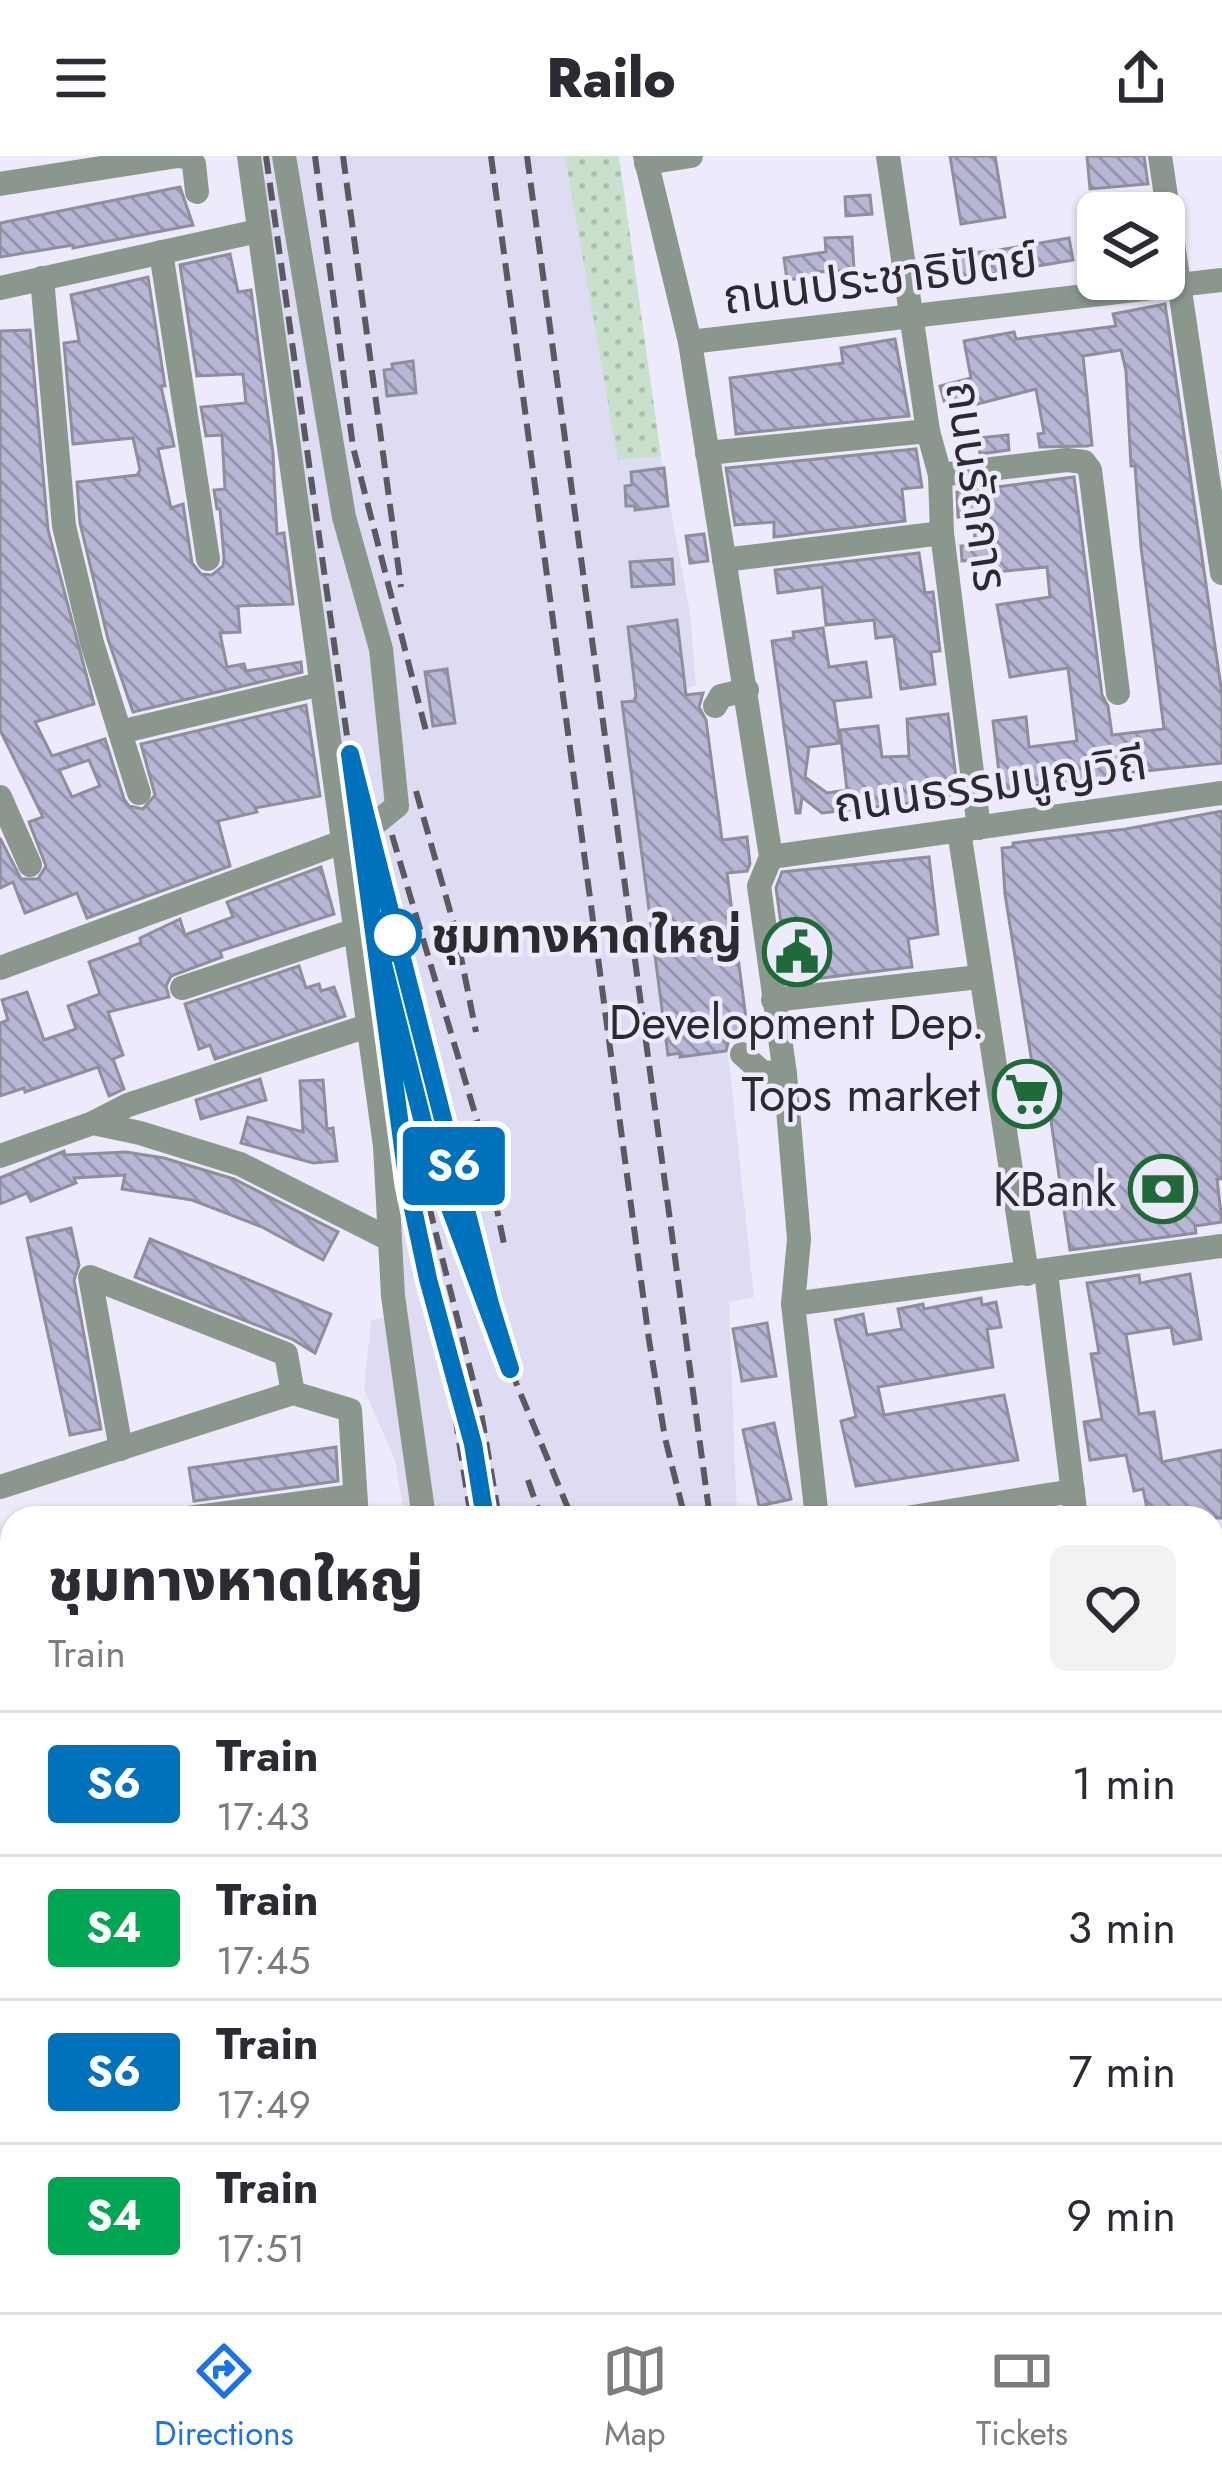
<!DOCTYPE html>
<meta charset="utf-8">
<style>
body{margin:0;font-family:Jost,"Noto Sans Thai",sans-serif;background:#f2f2f3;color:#2b2b33;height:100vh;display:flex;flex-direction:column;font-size:45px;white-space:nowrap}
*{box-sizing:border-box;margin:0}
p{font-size:39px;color:#7c7c81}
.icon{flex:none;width:66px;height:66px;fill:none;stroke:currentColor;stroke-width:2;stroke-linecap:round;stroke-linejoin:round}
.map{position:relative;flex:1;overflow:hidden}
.side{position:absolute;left:0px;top:1350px;width:1224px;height:807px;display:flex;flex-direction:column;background:#fff;border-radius:36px 36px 0 0;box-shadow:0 3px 9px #0004}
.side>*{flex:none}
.badge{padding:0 24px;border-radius:9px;font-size:42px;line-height:78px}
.buttons{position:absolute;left:1077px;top:36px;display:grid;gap:24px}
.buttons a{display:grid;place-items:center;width:108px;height:108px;border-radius:18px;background:#fff;box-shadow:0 3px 9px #0004;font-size:60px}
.map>.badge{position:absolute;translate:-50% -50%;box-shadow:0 0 0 6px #fff}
.round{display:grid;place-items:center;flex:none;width:126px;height:126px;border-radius:18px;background:#f2f2f3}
.head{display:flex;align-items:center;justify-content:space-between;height:204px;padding:0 48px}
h1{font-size:57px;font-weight:800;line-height:90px}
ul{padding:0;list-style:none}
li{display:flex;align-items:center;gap:36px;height:144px;padding:0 48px;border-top:3px solid #e1e1e2}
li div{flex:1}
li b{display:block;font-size:45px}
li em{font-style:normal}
li .badge{min-width:132px;font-weight:700;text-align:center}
header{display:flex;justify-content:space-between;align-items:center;height:156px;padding:0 48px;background:#fff;font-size:54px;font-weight:800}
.menu{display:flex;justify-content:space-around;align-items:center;height:168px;border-top:3px solid #e1e1e2;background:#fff;font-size:33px;color:#7c7c81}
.menu a{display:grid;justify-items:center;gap:6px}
.menu .on{color:#1a73e8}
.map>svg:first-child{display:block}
.built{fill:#dddcf2}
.park{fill:url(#park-dots)}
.building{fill:url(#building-back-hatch);stroke:#8f8e9d;stroke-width:3;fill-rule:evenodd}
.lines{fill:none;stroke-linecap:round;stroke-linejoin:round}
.minor{stroke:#8b978d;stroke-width:24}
.rail{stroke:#5a5962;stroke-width:6;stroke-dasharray:18 9;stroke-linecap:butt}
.line-casing{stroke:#fff;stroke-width:27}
.line{stroke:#0072bc;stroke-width:18}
.stop-dot{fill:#fff;stroke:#0072bc;stroke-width:6}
.labels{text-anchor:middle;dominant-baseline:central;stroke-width:9;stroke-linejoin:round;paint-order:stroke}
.street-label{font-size:48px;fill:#2a2a30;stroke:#eceafb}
.stop-label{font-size:48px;font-weight:bold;fill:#2a2a30;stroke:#eceafb;text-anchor:start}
.poi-label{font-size:48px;fill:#2a2a30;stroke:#eceafb;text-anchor:end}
</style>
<header><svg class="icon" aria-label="menu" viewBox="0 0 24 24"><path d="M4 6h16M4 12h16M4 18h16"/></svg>Railo<svg class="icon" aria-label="share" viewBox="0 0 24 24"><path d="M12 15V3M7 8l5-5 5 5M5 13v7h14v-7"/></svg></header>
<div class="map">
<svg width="1222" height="2156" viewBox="0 0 1222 2156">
<defs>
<pattern id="park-dots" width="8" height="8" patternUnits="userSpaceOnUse" patternTransform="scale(3)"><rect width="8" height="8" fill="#c9e0cd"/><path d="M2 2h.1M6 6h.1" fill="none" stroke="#adc0b0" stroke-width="1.8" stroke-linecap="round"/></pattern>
<pattern id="building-back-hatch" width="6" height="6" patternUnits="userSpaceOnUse" patternTransform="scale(3)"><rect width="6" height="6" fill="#b8b6d5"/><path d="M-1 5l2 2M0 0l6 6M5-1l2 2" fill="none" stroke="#9694ad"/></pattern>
</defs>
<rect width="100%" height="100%" fill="#eceafb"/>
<g class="built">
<polygon points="250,0 613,0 636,168 690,457 696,529 679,536 730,914 754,1141 729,1146 737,1362 405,1362 395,1304 364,1233 371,1164 401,1159"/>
<polygon points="562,2145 828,2145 832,2156 563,2156"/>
</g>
<polygon class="park" points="565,0 619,0 661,300 618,304"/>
<g class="building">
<polygon points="950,0 995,0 1005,61 961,68"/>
<polygon points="1087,0 1144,0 1148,28 1090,33"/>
<polygon points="180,31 193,69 73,92 73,89 0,101 0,67"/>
<polygon points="870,39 872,58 846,60 845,41"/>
<polygon points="852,81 854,114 817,116 818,120 787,124 784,102 826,96 825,82"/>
<polygon points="1069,82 1073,104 945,126 941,99 993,95"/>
<polygon points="230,98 238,136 251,134 273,298 277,378 284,377 293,448 238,450 240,476 220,477 227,511 244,508 246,515 301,506 302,516 133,556 108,483 80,367 77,326 137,319 140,314 133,282 73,288 64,187 79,185 71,139 148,121 165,230 161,230 174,290 158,293 171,352 183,348 192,407 201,418 212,419 223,410 224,402 220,353 217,353 214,334 225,333 222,279 206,280 201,251 246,247 243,218 197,220 180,109"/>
<polygon points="1165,148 1222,538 1222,607 1126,617 1127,620 1063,631 1062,624 1009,636 1000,626 993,565 1026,561 1029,591 1077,585 1068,512 1010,521 997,449 1050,441 1047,411 996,416 995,403 962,405 961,390 975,390 974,361 958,361 957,336 1074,321 1102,539 1108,550 1112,579 1164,573 1141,391 1135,310 1131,310 1126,215 1121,194 1083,200 1092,289 1087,290 1040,291 1038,278 1044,277 1036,233 958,253 955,242 944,245 940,230 971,222 964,185 1014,176 1016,183 1116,170 1113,158"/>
<path d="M30 174 48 374 94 548 35 566 52 600 105 583 124 643 129 650 143 653 155 639 141 588 306 549 320 640 255 652 257 656 218 665 230 710 87 762 77 737 25 757 13 726 0 732V682L21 723H38L46 710 29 666 43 661 0 574V175ZM89 604 100 630 72 641 59 614Z"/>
<polygon points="895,183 909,260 736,278 730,222 843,207 841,192"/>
<polygon points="413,205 416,237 387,240 384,214 393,213 392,208"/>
<polygon points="1008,279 1009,294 980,298 978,282"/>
<polygon points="916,293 922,331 902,333 905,365 774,381 774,366 735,369 726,312"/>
<polygon points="664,312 668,350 635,354 635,350 626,350 625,330 632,329 631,316"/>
<polygon points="704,378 708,405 690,407 686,380"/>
<polygon points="919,397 925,437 933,436 940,495 931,496 935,528 901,533 894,480 876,482 874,464 826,469 822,431 778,437 775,414"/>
<polygon points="672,403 674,428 632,431 630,406"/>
<polygon points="677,464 686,539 703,537 699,551 706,564 722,684 747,681 750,708 747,715 727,717 748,878 730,880 726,895 680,901 680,897 668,899 622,546 634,545 636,540 628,471"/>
<polygon points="823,472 829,511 866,506 871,541 834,545 840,587 809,591 805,621 827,637 847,634 840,574 878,570 882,601 909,600 907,563 948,558 958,638 938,641 938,644 822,657 802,641 800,657 796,657 772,485 794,482 793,476"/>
<polygon points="447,513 455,567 433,570 425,516"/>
<polygon points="1222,655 1222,1023 1217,1023 1222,1066 1195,1070 1196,1077 1070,1094 1046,931 1036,932 1005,738 1002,692 1013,691 1013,687 1126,673"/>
<polygon points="929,701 938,778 908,783 912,811 789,826 776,732 782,716"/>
<polygon points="321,711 334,758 220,795 222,801 171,820 166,830 169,841 108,856 123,899 113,903 124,933 109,940 98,911 25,936 24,932 0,940 0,867 8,864 2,844 27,836 44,884 76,873 68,850 100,838 89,806 141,787 140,782 180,763 185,779 233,761 227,746"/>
<polygon points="299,810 306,832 319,828 321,835 334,831 345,860 215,903 210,889 199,893 185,848"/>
<polygon points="260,923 266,944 201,963 196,944"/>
<polygon points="323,924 327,973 333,972 337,1005 313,1007 241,987 248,961 303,976 300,925"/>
<polygon points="64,995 65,999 126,996 164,1002 234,1023 338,1076 323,1104 262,1071 192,1044 122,1033 125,1019 74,1022 76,1027 31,1045 27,1037 0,1048 0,1022"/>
<polygon points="71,1072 79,1109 74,1124 101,1273 70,1279 27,1082"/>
<polygon points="150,1083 331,1158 315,1197 292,1183 135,1121"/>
<polygon points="1190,1118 1201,1183 1174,1188 1171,1171 1126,1178 1139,1258 1154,1256 1162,1306 1222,1294 1222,1362 1149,1362 1143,1333 1134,1335 1126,1299 1090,1304 1084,1266 1102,1263 1091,1198 1099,1197 1087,1127 1139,1119 1140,1127"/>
<polygon points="981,1142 982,1149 996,1146 1001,1171 987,1173 993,1211 878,1231 884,1259 1004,1239 1018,1304 856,1330 841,1265 856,1261 835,1164 863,1158 867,1179 902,1173 898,1153 923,1148 924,1153"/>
<polygon points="767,1167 776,1220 742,1225 733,1173"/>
<polygon points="774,1267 791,1343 759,1350 743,1274"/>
<polygon points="336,1291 338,1325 194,1345 189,1312"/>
</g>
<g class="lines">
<g class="minor">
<polyline points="249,0 385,990 393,1140 424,1362"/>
<polyline points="645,0 690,186 771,701 759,730 785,918 799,1083 793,1148 817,1362"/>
<polyline points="888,0 928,275 940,319 942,377 979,672"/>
<polyline points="1160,0 1222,417"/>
<polyline points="646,7 691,0"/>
<polyline points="0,28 178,0 187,1 194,8 197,36"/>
<polyline points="161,96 208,403"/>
<polyline points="42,122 64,370 92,487 139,637"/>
<polyline points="0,132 258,75"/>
<polyline points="690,186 1222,124"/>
<polyline points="707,297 928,275"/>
<polyline points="940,319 1067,304 1084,306 1090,314 1118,537"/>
<polyline points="724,404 942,377"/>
<polyline points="715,550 721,540 747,534"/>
<polyline points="120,576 321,528"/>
<polyline points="0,641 30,709"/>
<polyline points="959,675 1027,1118"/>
<polyline points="771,701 1222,637"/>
<polyline points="0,812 361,679 397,650 381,493 344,361 284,0"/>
<polyline points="182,832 356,774"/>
<polyline points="773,844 979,821"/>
<polyline points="742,898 762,916 785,918"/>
<polyline points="93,967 128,949 367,870"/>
<polyline points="0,1000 93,967 140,977 240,1008 389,1083"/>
<polyline points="1046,1116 1076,1362"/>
<polyline points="793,1148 1222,1090"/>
<polyline points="121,1293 90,1121 286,1198 293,1237"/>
<polyline points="0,1331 293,1237 350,1254 357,1362"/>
<polyline points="188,1362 354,1340"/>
<polyline points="906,1362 1073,1335"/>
<polyline points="1212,1400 1222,1399"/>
<polyline points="0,1565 12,1561"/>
<polyline points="1220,1680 1222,1692"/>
<polyline points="0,1728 12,1724"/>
<polyline points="0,1861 12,1895"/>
<polyline points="1212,2062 1222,2061"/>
<polyline points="0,2077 12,2072"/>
<polyline points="101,2145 105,2156"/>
<polyline points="922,2145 926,2156"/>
<polyline points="442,2154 445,2156"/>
<polyline points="323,2156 355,2145"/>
</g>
<g class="rail">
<path d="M266 0 373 766C390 847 408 929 434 1008 473 1128 524 1245 572 1362"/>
<polyline points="315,0 353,291 427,579"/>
<polyline points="343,0 401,431"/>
<polyline points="491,0 649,1184 665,1282 685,1362"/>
<polyline points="527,0 710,1362"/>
<polyline points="416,635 456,776 476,876"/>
<polyline points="392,679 482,981 504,1088"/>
<polyline points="384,737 463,1045"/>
<polyline points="393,915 408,1029 441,1170 471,1362"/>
<polyline points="429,1050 481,1256 499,1362"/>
<polyline points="528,1324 541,1362"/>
<polyline points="693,2145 701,2156"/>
<polyline points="780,2145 781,2156"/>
<polyline points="819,2145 821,2156"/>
</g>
</g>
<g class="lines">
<g class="line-casing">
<polyline id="line" points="380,796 433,1006 510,1213 490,1148 350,598 408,1029 428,1123 473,1288 485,1362"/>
</g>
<use href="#line" class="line"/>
</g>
<defs>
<g id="civic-ring" transform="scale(3.45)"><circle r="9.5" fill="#eceafb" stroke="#1f6a38" stroke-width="1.5"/><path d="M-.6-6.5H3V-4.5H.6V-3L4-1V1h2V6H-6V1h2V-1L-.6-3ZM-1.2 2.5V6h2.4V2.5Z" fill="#1f6a38"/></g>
<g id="supermarket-ring" transform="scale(3.45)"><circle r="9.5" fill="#eceafb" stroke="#1f6a38" stroke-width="1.5"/><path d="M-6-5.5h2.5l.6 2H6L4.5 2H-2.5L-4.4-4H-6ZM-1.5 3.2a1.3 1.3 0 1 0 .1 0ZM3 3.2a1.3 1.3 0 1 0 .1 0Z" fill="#1f6a38"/></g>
<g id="bank-ring" transform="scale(3.45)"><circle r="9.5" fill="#eceafb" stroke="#1f6a38" stroke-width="1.5"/><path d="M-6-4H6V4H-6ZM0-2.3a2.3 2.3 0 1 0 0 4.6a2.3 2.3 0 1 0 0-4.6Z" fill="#1f6a38"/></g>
</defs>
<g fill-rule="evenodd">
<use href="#civic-ring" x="797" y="796"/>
<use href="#supermarket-ring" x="1027" y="938"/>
<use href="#bank-ring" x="1163" y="1033"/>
</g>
<circle class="stop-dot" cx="395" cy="779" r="24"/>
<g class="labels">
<g class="street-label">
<text transform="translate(880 122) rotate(-7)">ถนนประชาธิปัตย์</text>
<text transform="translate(977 330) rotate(82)">ถนนรัถการ</text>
<text transform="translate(990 628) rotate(-8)">ถนนธรรมนูญวิถี</text>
</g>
<g class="stop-label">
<text x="431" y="779">ชุมทางหาดใหญ่</text>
</g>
<g class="poi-label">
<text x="797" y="866" text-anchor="middle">Development Dep.</text>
<text x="980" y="938">Tops market</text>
<text x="1116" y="1033">KBank</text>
</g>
</g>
</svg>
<div class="buttons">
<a><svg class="icon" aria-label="layers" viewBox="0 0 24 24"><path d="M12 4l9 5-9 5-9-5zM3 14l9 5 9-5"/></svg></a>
</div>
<b class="badge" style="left:454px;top:1010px;background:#0072bc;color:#fff">S6</b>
<section class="side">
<div class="head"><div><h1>ชุมทางหาดใหญ่</h1><p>Train</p></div><a class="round"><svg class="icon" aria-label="heart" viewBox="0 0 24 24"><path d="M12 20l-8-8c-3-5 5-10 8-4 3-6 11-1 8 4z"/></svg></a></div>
<ul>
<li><span class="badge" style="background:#0072bc;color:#fff">S6</span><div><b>Train</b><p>17:43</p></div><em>1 min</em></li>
<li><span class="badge" style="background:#00a651;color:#fff">S4</span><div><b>Train</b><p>17:45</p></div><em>3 min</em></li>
<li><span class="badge" style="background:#0072bc;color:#fff">S6</span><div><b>Train</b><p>17:49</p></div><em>7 min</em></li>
<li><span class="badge" style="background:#00a651;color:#fff">S4</span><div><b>Train</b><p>17:51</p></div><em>9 min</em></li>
</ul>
</section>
</div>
<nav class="menu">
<a class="on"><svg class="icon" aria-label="directions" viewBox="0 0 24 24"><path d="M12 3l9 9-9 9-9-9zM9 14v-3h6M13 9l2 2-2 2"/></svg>Directions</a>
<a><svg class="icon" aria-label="map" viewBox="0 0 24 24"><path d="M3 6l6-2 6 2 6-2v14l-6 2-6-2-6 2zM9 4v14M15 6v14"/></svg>Map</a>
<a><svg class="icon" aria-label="tickets" viewBox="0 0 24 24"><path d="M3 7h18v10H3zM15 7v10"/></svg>Tickets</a>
</nav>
